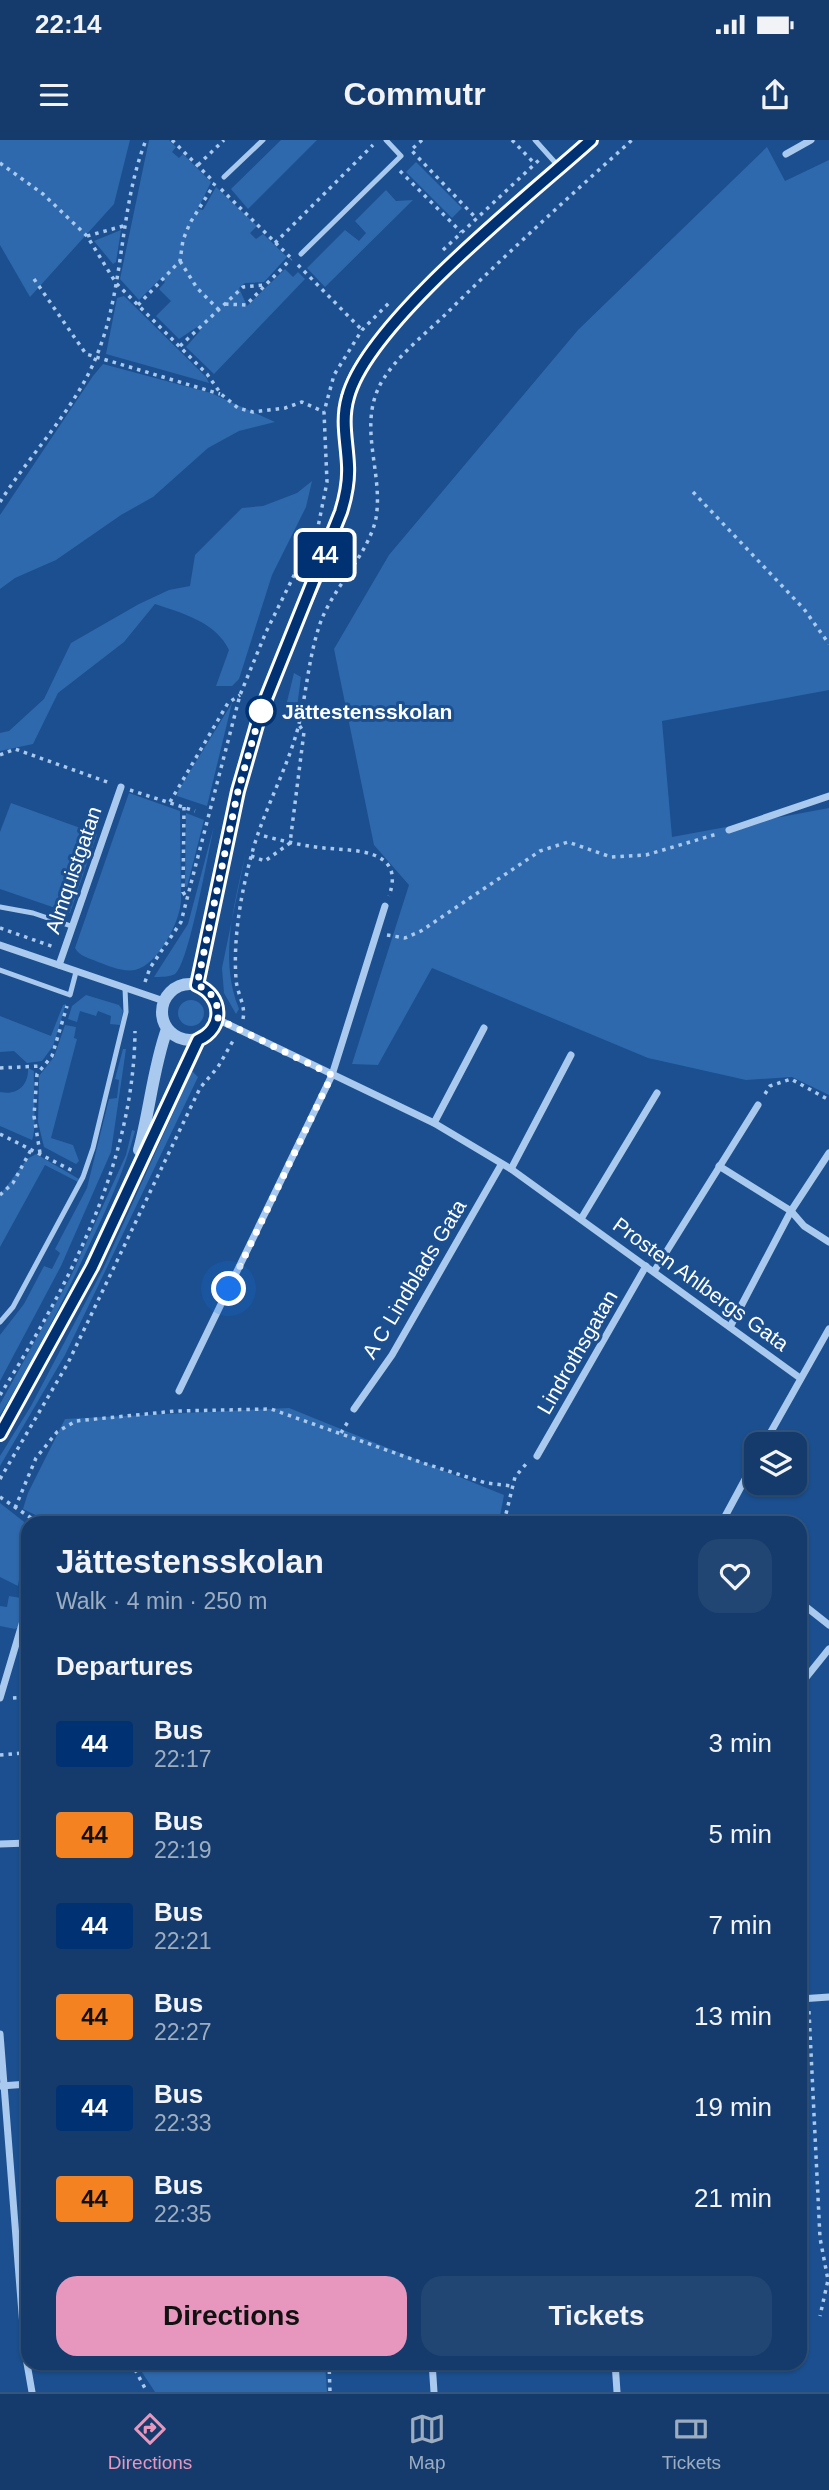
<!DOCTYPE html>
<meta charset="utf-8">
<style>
body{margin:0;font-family:Helvetica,sans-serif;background:#214673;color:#f1f3f6;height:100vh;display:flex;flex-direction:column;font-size:26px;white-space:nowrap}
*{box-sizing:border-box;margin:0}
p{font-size:23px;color:#9dadc1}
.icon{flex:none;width:38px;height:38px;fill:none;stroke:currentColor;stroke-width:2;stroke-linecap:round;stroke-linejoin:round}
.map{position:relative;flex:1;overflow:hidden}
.details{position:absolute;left:21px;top:1376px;width:786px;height:854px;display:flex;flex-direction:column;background:#143b6b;border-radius:21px;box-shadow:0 2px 5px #0004,0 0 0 2px #33557e}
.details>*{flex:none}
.badge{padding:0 14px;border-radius:5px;font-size:24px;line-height:46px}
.fabs{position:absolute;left:744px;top:1292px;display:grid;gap:14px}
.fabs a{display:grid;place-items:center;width:63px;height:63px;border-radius:14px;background:#143b6b;box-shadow:0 2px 5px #0004,0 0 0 2px #33557e;font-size:35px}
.you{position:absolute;width:35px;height:35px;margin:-18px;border:5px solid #fff;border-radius:50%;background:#1a73e8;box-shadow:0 0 0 10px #1a73e833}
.map>.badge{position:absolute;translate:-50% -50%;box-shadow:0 0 0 4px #fff}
h2{padding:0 35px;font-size:26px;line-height:63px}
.round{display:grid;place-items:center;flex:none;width:74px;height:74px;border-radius:21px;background:#214673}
.head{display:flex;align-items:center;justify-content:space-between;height:119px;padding:0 35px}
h1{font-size:33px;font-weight:700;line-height:52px}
.button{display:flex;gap:14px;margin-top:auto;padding:14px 35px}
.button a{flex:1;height:80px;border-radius:21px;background:#e797bd;color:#111;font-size:28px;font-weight:700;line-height:80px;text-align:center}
.button a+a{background:#214673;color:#f1f3f6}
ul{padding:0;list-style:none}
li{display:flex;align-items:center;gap:21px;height:91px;padding:0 35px}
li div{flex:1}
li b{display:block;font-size:26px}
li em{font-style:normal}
li .badge{min-width:77px;font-weight:700;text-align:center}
.status{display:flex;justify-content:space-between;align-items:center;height:49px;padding:0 35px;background:#143b6b;direction:ltr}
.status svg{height:19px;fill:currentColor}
header{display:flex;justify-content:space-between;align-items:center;height:91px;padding:0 35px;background:#143b6b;font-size:32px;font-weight:700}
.menu{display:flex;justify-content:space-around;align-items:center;height:98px;border-top:2px solid #33557e;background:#143b6b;font-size:19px;color:#9dadc1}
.menu a{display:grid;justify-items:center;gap:4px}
.menu .on{color:#e797bd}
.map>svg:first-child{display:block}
.green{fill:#2e69ad}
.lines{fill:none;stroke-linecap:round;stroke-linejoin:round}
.path{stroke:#a9c9ee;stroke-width:3.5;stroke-dasharray:3.5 5;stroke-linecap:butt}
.service{stroke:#a9c9ee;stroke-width:5}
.minor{stroke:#a9c9ee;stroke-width:7}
.tertiary{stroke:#a9c9ee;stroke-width:12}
.line-casing{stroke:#fff;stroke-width:16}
.line{stroke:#003273;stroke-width:10}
.walk{stroke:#fff;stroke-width:7;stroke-dasharray:0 12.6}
.stop-dot{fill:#fff;stroke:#003273;stroke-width:3.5}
.labels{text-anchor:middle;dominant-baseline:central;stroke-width:6;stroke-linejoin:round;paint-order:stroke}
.stop-label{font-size:21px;font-weight:bold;fill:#fff;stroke:#1b4f8f;text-anchor:start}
.street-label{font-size:21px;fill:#fff;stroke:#1b4f8f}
</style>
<div class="status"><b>22:14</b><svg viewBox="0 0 49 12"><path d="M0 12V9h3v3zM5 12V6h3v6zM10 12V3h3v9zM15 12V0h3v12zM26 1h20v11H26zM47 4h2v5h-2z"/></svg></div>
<header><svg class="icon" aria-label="menu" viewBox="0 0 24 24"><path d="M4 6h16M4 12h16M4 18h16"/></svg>Commutr<svg class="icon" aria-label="share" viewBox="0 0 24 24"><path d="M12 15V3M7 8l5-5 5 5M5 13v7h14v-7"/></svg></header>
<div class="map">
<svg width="829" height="2252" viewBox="0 0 829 2252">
<rect width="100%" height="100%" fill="#1b4f8f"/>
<g class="green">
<polygon points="0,0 130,0 114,64 30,157 0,105"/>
<polygon points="149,0 169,0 176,7 172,12 179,18 183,14 211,42 198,69 203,70 216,47 257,86 250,93 256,99 263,94 287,117 264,142 245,143 239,148 247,166 285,129 293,137 298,132 305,139 214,234 186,207 200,191 197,187 179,199 156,176 171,161 159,149 165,142 160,139 139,160 120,139"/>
<polygon points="281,0 317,0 248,69 231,49"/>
<polygon points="767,7 785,41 829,20 829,550 662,581 672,697 829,668 829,955 792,937 746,940 648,918 432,828 378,925 352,924 409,745 374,705 334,509 389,415 578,190"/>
<polygon points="416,22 462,68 452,78 406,32"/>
<polygon points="386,50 396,61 413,60 325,147 307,128 345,90 359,101 366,93 355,81"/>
<polygon points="121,90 116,122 113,124 94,101"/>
<polygon points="124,156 206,237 209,243 106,214 117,158"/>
<polygon points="103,224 211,253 275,282 239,291 208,308 153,357 121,375 56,420 15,438 0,449 0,375 93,236"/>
<path d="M312 341 306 367 272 435 239 539 232 546H216L229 510C216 482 182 473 155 464L124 502 58 553 33 604 0 611V593L9 591 44 559 71 503 139 464 169 450 190 446 195 415 242 368 263 366 297 353Z"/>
<polygon points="294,533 301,537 297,567 289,572 285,570"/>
<polygon points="232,563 207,666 177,656 178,651"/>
<path d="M129 653 180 671 181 759C181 781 158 825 135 830 122 832 109 826 98 822 89 818 79 816 75 808Z"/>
<polygon points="11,663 97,694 70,773 0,749 0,692"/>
<polygon points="186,673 204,680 187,747 185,746"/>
<path d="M214 686C209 709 189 824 175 834 170 837 160 837 154 837L188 784Z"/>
<path d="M248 702C237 756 217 815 239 869L236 874 224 853 222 828Z"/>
<polygon points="86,855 119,865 123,871 120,885 110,884 111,876 98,871 96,876 80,871 77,882 68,879 72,866"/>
<circle cx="191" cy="873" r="13"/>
<polygon points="66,864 53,906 42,921 27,923 14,911 0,912 0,876 51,896 63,865"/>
<polygon points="65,885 76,887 74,898 77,899 51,998 73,1005 79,1021 76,1024 44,1007 38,982 39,936 54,917"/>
<polygon points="123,909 126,909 111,1012 61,1126 0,1241 0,1195 24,1164 44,1126 52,1129 60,1113 55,1109 87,1048 109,959 117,958 119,940 115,939"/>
<path d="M28 928 34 931C33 946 37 992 32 1000L0 986V952C17 956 29 945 28 928Z"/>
<polygon points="192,931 198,937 65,1215 0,1326 0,1316 31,1266 103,1129"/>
<path d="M132 990 135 991C124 1033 106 1070 87 1110 61 1166 32 1222 0 1275V1264L71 1136 126 1015Z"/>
<polygon points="36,1014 79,1039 78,1042 45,1025 0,1107 0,1055 27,1019"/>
<polygon points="289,1268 504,1355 500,1376 481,1382 50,1382 23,1369 28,1353 65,1279"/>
<polygon points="0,1363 28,1385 28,1434 20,1433 18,1446 0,1437"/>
<polygon points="9,1456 27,1459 19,1487 15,1489 0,1486 0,1466 7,1467"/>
<polygon points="136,2223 325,2223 327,2252 155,2252"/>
</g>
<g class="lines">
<g class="path">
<polyline points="172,0 213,41"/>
<polyline points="422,0 411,10 476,78"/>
<polyline points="512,0 535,24"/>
<polyline points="0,23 43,54 87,96 116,143 207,234 221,254 238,268 253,272 285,268 302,262 324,272"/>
<polyline points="198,25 224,0"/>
<polyline points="400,31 461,92"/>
<polyline points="221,49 290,117"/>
<polyline points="87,96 127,85"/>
<polyline points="275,103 373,5"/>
<polyline points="443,110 539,20"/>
<polyline points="180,121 197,148 219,170"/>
<polyline points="298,125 361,189"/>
<polyline points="34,139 86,214 220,254"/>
<polyline points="225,164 246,165 291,119"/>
<polyline points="138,165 180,121 183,100 190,83 215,43"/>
<polyline points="180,206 243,147 265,145"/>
<polyline points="693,352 804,469 829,504"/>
<path d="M0 362C31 313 76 268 97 215 125 146 119 68 146 0"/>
<polyline points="0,615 15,609 110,643"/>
<polyline points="130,650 195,671"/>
<polyline points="170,662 228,563 240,555"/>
<polyline points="184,667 183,752 187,758"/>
<path d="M264 696C284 701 303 706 324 708 354 711 406 708 389 756"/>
<polyline points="251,716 265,721 290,703 304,592 299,585"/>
<polyline points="0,788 54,807"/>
<polyline points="387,795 405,798 421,791 540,711 568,702 611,717 646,715 717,694"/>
<polyline points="145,842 150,828 181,782 240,555 266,492 318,387 327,342 324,272 334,235 362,190 390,162"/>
<path d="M243 879C246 865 237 854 236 839 233 798 241 753 252 713 264 669 288 628 299 584 307 549 309 514 321 481 334 447 369 413 376 378 384 331 355 283 384 238 400 213 429 191 450 170 509 111 570 56 632 0"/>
<polyline points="0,928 40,926"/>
<polyline points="765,954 770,946 791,939 829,960"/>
<polyline points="0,994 75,1032"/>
<polyline points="40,1013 34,976 37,934 52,916 67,866"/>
<polyline points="0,1055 13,1043 32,1008"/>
<path d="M0 1255C68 1146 134 1023 135 891"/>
<polyline points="341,1293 349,1280"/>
<polyline points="0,1339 68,1223 200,948 218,927 234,899"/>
<polyline points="0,1357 37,1382"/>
<polyline points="15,1368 36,1318 57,1292 76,1281 176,1271 271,1269 423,1323 486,1343 512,1346"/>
<polyline points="504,1382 515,1337 526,1324"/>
<polyline points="13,1558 28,1557"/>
<polyline points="0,1615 22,1613"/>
<polyline points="809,1871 820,2098 828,2140 820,2176"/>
<polyline points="131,2222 147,2252"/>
<polyline points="329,2222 330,2252"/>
</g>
<g class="service">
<polyline points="535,0 560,28"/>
<polyline points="224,37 263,0"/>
<polyline points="301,114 401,16 386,0"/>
<polyline points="0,767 33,773 71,786"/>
<polyline points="0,830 70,855 76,832"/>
<polyline points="0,1182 13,1167 83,1037 93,1008 126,872 125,848"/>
</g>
<g class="minor">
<polyline points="786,14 811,0"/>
<polyline points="729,690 829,656"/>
<polyline points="0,805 164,861"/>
<polyline points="59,825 121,647"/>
<polyline points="217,879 434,983 511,1029 800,1238"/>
<polyline points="434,983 484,888"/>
<polyline points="719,1026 791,1071 804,1086 829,1102"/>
<polyline points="511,1029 571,915"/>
<polyline points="581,1079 657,953"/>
<polyline points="655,1130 758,965"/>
<polyline points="730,1187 791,1071 829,1013"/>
<polyline points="179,1251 332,935 385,766"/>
<polyline points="354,1269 392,1215 501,1025"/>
<polyline points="764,1304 829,1189"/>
<polyline points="537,1316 646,1126"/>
<polyline points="722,1382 756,1319"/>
<polyline points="800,1462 829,1485"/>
<polyline points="800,1545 829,1509"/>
<polyline points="0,1558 28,1464"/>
<polyline points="0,1704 28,1703"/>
<polyline points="800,1859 829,1857"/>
<polyline points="0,1894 25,2212 32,2252"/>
<polyline points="1,1946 28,1944"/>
<polyline points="432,2222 434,2252"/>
<polyline points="615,2222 617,2252"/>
</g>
<g class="tertiary">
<circle cx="190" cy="872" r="28"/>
<path d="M197 845C218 754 231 661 261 571 283 503 323 439 342 370 355 325 333 279 355 235 373 201 404 173 430 146 482 95 537 48 591 0"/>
<path d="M139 1010C150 969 153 928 167 889"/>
<polyline points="0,1294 92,1127 198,900"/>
</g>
</g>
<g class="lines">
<g class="line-casing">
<path id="line" d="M0 1294 92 1127 198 900C225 888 223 856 197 845L238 651 261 571 341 372C346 356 349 342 348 325 347 301 341 281 348 257 368 182 530 55 591 0"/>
</g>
<use href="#line" class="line"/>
<path class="walk" d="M229 1149 332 935 218 879C219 862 212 851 197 845L238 651 261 571"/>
</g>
<circle class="stop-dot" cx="261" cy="571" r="14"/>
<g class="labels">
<g class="stop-label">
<text x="282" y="571">Jättestensskolan</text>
</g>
<g class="street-label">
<text transform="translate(73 730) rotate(-71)">Almquistgatan</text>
<text transform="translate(414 1139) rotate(-59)">A C Lindblads Gata</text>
<text transform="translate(701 1144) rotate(36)">Prosten Ahlbergs Gata</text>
<text transform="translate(577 1212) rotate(-60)">Lindrothsgatan</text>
</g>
</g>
</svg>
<div class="fabs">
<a><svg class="icon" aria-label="layers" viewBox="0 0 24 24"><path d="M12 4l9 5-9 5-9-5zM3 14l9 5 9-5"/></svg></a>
</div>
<div class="you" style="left:229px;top:1149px"></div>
<b class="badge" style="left:325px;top:415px;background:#003273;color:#fff">44</b>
<section class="details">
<div class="head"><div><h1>Jättestensskolan</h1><p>Walk · 4 min · 250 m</p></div><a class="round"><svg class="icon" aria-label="heart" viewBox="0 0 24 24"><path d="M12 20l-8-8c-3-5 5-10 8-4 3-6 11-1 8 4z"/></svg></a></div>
<h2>Departures</h2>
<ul>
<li><span class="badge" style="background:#003273;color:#fff">44</span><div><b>Bus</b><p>22:17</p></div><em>3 min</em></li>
<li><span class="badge" style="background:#f58220;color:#111">44</span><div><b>Bus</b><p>22:19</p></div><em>5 min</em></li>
<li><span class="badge" style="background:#003273;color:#fff">44</span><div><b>Bus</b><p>22:21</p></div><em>7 min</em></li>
<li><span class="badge" style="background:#f58220;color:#111">44</span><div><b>Bus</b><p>22:27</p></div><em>13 min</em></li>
<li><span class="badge" style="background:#003273;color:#fff">44</span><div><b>Bus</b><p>22:33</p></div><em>19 min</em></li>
<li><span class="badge" style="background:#f58220;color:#111">44</span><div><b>Bus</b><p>22:35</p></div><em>21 min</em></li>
</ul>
<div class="button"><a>Directions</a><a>Tickets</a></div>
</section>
</div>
<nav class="menu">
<a class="on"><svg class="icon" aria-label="directions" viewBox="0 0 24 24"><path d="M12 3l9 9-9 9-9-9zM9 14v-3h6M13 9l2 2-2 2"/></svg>Directions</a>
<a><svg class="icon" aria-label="map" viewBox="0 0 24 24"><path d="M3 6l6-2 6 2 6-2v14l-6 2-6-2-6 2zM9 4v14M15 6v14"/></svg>Map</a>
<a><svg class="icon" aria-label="tickets" viewBox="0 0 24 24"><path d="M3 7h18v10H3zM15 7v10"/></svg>Tickets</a>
</nav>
